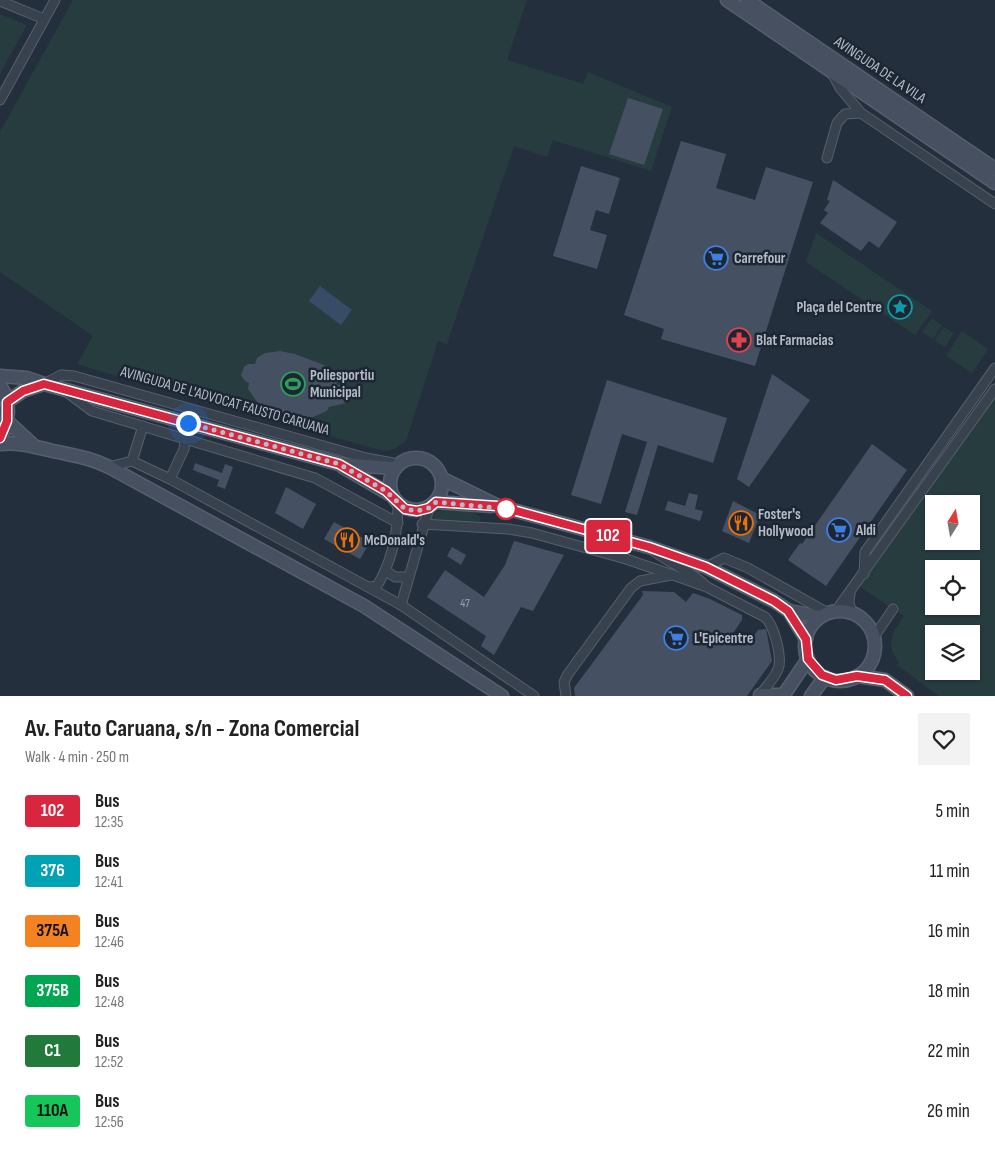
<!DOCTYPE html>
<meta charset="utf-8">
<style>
body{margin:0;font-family:"Sofia Sans Condensed",sans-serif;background:#f2f2f2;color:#222;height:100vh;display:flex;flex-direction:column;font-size:19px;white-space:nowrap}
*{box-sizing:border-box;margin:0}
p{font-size:16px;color:#767676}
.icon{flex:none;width:28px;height:28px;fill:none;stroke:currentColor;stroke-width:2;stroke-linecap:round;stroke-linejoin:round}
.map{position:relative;height:696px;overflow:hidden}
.panel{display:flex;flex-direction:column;background:#fff;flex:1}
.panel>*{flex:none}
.badge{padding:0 10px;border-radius:4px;font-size:18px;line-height:32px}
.needle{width:32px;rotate:11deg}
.fabs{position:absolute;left:925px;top:495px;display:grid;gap:10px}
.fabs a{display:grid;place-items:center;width:55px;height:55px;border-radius:0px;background:#fff;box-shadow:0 1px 4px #0004;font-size:25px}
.you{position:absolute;width:25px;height:25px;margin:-12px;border:4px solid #fff;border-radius:50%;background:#1a73e8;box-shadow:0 0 0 8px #1a73e833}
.map>.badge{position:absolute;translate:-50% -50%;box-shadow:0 0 0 2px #fff}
.round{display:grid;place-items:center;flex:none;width:52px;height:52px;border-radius:0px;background:#f2f2f2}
.head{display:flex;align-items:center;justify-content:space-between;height:85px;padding:0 25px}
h1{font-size:24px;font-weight:700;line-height:38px}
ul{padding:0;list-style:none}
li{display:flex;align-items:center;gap:15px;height:60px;padding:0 25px}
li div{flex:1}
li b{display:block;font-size:19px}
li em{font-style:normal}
li .badge{min-width:55px;font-weight:700;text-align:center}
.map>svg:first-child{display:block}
.green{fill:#263c3f;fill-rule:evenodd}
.water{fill:#394c67}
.building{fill:#455162}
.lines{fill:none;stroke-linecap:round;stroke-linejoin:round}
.street-casing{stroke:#565f6c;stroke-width:11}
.secondary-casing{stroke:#565f6c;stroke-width:15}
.street{stroke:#38414e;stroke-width:9}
.secondary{stroke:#465061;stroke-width:12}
.line-casing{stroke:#fff;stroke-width:11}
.line{stroke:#d7263d;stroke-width:8}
.walk{stroke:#b4bcc9;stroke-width:5;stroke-dasharray:0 9}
.stop-dot{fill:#fff;stroke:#d7263d;stroke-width:2.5}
.labels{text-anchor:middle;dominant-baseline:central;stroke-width:5;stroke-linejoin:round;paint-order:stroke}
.number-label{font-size:12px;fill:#98a1af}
.street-label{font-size:15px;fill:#b4bcc9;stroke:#1d2633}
.poi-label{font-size:15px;font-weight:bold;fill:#b4bcc9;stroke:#1d2633;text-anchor:start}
</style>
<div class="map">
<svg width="995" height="696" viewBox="0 0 995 696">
<rect width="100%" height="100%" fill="#242f3e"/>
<g class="green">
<polygon points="73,0 527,0 507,60 583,84 588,72 672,107 651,171 553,140 547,157 514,146 447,344 438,341 406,441 394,449 384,451 185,397 77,364 93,336 0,272 0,132"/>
<polygon points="0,14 27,25 0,74"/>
<polygon points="816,233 932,311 915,335 806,262"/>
<polygon points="932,318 942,325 933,339 922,332"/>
<polygon points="944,327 954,333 945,347 934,340"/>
<polygon points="962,331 988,349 972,373 946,356"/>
<path d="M995 398V696H939L897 665 899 662C884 645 893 632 904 616L860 587ZM934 504H971V541H934ZM934 569H971V606H934ZM934 634H971V671H934Z"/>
<polygon points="442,510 470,510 480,517 480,521 430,520 432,513"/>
</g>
<polygon class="water" points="320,286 352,310 341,325 309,301"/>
<g class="building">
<polygon points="628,98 663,109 644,165 609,154"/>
<polygon points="681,141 726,154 716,188 755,200 766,167 813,182 755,366 661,339 664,329 624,315"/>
<polygon points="581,166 620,178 609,214 596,210 590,230 607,235 597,269 553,256"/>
<polygon points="833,180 897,222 879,248 869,241 861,251 820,223 828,213 824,210 830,201 827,200"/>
<polygon points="280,351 295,354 324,365 338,380 336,384 342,386 346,403 329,407 327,411 313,417 296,416 279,412 258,403 248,389 249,383 245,381 241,375 244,367 248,364 255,364 257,358 265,353"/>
<polygon points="772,374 810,400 749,487 737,479"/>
<polygon points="607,380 727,418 713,463 658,445 637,515 625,512 647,442 622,434 601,504 571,495"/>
<polygon points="872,444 907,470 826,586 788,560 800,543 802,544"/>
<polygon points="195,463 222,473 225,464 233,467 225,489 217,486 219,480 193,470"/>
<polygon points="286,487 316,504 303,529 275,513"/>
<polygon points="689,493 698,495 695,509 703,511 700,521 665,510 668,501 685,506"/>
<polygon points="733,501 760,515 749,543 722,531"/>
<polygon points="334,522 370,542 360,559 324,539"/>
<polygon points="514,541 564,555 533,611 521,607 494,655 481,646 486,636 427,597 445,570 484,597 505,565"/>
<polygon points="452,547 466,555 461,565 447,556"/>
<polygon points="642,591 674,592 686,602 693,593 710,599 742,615 742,620 733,633 749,643 758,630 766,629 772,661 747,696 575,696 574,688 643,595"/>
</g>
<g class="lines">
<g class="street-casing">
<g id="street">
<polyline points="0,1 44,19"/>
<polyline points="832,73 840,88 861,113 995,204"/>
<polyline points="0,100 55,0"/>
<polyline points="827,158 837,123 845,114 861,113"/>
<polyline points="44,384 61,375 74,376 366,458 393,463"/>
<polyline points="68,393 92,411 315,478 398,523"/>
<polyline points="132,461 143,426"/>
<polyline points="109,467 132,461 170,479 401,605 534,696"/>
<polyline points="170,479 184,449 185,440"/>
<path d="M422 524 508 529 532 533 626 559 673 575 707 587 765 617C774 626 781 652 779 666 777 676 765 688 759 696"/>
<path d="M655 552C672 565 692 571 706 586"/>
<polyline points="706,567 724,558 748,568 828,613"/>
<polyline points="386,571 395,577 408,577"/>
<polyline points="864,574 865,552 995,368"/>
<path d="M369 587 377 586C392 561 398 532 398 504"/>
<polyline points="850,593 849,603 852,613"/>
<polyline points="401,605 429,508"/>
<polyline points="835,612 995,389"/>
<polyline points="874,637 893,609"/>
<polyline points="566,696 564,682 568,674 631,588 640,581 671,575"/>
</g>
</g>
<g class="secondary-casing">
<g id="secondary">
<polyline points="727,0 995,183"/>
<polyline points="747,0 995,169"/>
<polyline points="0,376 27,378 44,384 339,464 394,468"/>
<path d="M0 386C11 400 10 423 0 438"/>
<polyline points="7,402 23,391 44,384"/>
<polyline points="7,421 32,444"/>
<path d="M0 444C19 442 31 446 49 450 70 455 89 457 109 467L364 606 502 696"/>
<circle cx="416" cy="484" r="26"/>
<polyline points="343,467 391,495"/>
<polyline points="443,479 498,506 649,547 706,567 774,601 789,611 806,639"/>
<polyline points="436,502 491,506"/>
<polyline points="789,611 820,617"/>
<circle cx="840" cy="646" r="35"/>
<polyline points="857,676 885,680 907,696"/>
<polyline points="760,695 784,695"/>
<polyline points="783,696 808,659"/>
<polyline points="811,696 825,677"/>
</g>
</g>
<use href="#street" class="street"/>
<use href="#secondary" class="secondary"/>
</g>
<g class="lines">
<g class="line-casing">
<polyline id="line" points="0,438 7,421 7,402 23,391 44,384 339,464 386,491 405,509 417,511 429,508 436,502 498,506 649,547 706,567 774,601 788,611 806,639 808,659 822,675 836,680 857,676 885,680 907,696"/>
</g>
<use href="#line" class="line"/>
<polyline class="walk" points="188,423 339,464 386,491 405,509 417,511 429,508 436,502 506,509"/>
</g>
<defs>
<g id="supermarket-ring" transform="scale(1.25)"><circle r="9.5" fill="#1d2633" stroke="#3f7fe0" stroke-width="1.5"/><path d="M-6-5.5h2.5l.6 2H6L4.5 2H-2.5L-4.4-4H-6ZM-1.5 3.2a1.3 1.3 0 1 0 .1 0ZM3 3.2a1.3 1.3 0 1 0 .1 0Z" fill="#3f7fe0"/></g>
<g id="sight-ring" transform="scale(1.25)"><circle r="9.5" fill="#1d2633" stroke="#0f9aa8" stroke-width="1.5"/><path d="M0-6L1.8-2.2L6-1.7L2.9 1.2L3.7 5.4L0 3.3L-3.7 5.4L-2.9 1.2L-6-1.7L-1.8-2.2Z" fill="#0f9aa8"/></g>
<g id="pharmacy-ring" transform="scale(1.25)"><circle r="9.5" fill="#1d2633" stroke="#e0444e" stroke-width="1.5"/><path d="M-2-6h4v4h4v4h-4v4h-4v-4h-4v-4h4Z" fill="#e0444e"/></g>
<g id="stadium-ring" transform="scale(1.25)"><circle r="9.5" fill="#1d2633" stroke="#2e9e5b" stroke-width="1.5"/><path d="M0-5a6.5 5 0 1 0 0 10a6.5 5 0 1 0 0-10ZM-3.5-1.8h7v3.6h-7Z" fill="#2e9e5b"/></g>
<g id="restaurant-ring" transform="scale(1.25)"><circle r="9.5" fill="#1d2633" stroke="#e8710a" stroke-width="1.5"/><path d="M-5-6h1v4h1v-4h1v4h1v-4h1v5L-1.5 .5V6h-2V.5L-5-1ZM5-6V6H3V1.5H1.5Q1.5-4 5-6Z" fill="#e8710a"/></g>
</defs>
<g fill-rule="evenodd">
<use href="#supermarket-ring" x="716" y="258"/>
<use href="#sight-ring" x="900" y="307"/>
<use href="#pharmacy-ring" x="739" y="340"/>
<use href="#stadium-ring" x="293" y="384"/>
<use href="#restaurant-ring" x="741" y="523"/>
<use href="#supermarket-ring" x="839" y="530"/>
<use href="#restaurant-ring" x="347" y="540"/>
<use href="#supermarket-ring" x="676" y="638"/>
</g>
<circle class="stop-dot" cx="506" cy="509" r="10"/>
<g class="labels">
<g class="number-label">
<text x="465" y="603">47</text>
</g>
<g class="street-label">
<text transform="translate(880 70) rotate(34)">AVINGUDA DE LA VILA</text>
<text transform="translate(225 401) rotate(16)">AVINGUDA DE L'ADVOCAT FAUSTO CARUANA</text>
</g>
<g class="poi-label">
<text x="734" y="258">Carrefour</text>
<text x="882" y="307" text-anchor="end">Plaça del Centre</text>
<text x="756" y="340">Blat Farmacias</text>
<text x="310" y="375">Poliesportiu<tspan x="310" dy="17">Municipal</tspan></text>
<text x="758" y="514">Foster's<tspan x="758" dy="17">Hollywood</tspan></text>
<text x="856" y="530">Aldi</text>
<text x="364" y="540">McDonald's</text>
<text x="694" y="638">L'Epicentre</text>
</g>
</g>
</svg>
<div class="fabs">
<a><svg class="needle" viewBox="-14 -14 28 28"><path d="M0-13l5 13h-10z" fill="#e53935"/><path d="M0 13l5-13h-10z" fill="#767676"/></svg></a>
<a><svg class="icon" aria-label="locate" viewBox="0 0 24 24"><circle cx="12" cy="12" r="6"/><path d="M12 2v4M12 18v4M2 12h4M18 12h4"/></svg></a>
<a><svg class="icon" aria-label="layers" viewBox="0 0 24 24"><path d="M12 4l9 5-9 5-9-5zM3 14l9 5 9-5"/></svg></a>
</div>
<div class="you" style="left:188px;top:423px"></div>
<b class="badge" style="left:608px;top:536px;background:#d7263d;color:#fff">102</b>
</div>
<section class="panel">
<div class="head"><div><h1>Av. Fauto Caruana, s/n - Zona Comercial</h1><p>Walk · 4 min · 250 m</p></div><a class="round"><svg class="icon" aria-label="heart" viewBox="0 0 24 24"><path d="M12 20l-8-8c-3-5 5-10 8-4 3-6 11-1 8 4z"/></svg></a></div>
<ul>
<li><span class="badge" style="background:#d7263d;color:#fff">102</span><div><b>Bus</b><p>12:35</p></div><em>5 min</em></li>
<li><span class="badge" style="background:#00a3b4;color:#fff">376</span><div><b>Bus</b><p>12:41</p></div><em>11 min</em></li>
<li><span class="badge" style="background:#f58220;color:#111">375A</span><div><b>Bus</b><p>12:46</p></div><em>16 min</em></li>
<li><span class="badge" style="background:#00a651;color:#fff">375B</span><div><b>Bus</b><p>12:48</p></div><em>18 min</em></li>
<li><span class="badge" style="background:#21793c;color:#fff">C1</span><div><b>Bus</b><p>12:52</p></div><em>22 min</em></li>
<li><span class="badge" style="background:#17c65a;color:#111">110A</span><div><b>Bus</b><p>12:56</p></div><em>26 min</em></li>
</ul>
</section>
